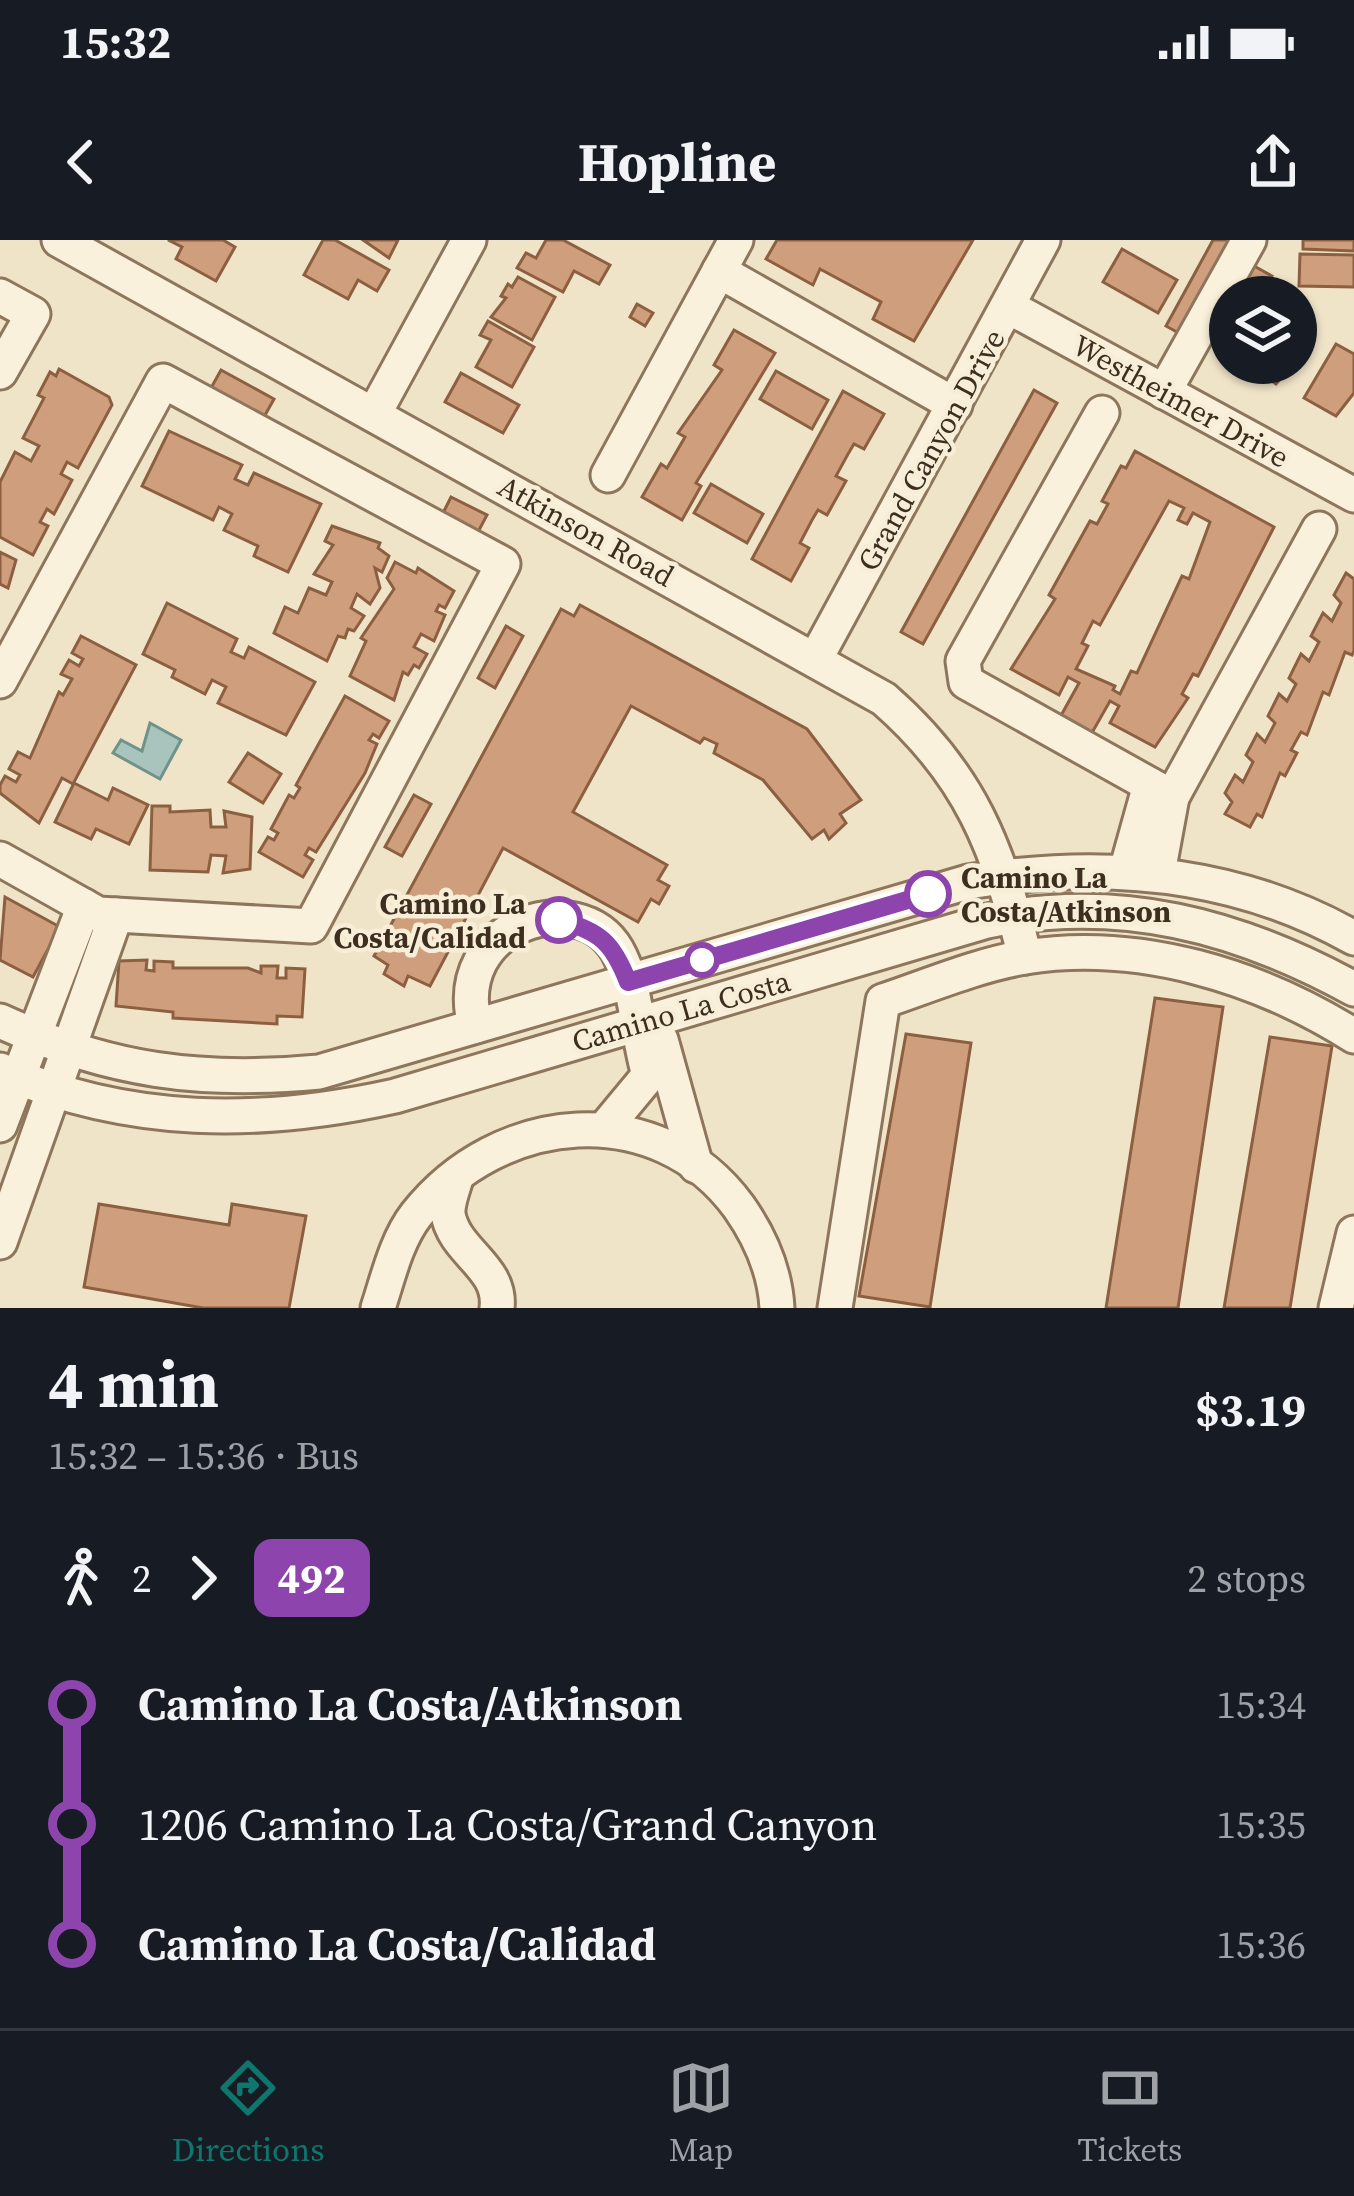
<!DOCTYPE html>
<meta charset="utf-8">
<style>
body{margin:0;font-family:"Source Serif 4",serif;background:#242831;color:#f1f3f6;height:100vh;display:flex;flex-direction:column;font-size:45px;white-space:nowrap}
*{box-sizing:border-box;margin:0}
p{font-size:39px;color:#9ea1a6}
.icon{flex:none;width:66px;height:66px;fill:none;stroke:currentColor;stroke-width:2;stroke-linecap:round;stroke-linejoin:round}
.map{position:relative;height:1068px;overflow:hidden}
.sheet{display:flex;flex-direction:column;background:#171b24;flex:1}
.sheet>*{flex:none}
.badge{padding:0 24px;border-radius:18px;font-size:42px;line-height:78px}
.tools{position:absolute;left:1209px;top:36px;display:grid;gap:24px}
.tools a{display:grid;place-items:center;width:108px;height:108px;border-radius:50%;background:#171b24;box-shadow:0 3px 9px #0004;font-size:60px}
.map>.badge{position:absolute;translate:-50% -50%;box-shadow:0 0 0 6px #fff}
.legs{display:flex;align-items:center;gap:18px;height:132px;padding:0 48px;font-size:39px}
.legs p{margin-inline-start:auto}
.headline{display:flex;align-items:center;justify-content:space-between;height:204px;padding:0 48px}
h1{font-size:66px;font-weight:700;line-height:90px}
ul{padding:0 48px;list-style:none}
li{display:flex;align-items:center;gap:42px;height:120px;font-size:45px}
li i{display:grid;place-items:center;width:18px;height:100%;margin:0 15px;background:currentColor}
li i::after{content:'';width:30px;height:30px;margin:-15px;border:9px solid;border-radius:50%;background:#171b24}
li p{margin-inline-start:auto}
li:first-child i{background:linear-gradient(#0000 50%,currentColor 0)}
li:last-child i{background:linear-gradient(currentColor 50%,#0000 0)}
.status{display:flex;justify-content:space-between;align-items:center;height:84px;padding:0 60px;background:#171b24;direction:ltr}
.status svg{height:33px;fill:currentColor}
header{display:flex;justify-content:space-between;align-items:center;height:156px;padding:0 48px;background:#171b24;font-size:54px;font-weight:700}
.tabs{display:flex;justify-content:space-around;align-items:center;height:168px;border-top:3px solid #363941;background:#171b24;font-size:33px;color:#9ea1a6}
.tabs a{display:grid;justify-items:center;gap:6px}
.tabs .selected{color:#0f766e}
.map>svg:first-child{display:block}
.water{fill:#a9c4bc;stroke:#6f938a;stroke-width:3}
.building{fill:#cf9f7d;stroke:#8d5f41;stroke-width:3;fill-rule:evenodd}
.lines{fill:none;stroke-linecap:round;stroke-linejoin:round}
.minor-casing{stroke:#8d765c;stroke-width:39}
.minor{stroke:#faf1dc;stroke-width:33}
.line-1-casing{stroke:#fff;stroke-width:27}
.line-1{stroke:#8e44ad;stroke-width:18}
.stop-1-dot{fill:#fff;stroke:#8e44ad;stroke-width:6}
.labels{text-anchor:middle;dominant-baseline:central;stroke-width:9;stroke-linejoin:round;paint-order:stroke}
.street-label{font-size:30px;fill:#3d2e20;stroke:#f7eed8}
.stop-label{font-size:30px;font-weight:bold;fill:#3d2e20;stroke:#f7eed8;text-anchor:start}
</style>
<div class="status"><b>15:32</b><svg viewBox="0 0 49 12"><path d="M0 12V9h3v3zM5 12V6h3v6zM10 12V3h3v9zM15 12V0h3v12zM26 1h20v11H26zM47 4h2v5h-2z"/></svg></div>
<header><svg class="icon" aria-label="back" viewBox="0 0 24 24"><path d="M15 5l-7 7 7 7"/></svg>Hopline<svg class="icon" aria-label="share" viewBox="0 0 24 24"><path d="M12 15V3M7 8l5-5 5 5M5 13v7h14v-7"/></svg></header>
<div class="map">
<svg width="1354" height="1068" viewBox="0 0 1354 1068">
<rect width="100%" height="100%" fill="#f0e4c8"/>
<polygon class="water" points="150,483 181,500 160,539 113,513 121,500 142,511"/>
<g class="building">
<polygon points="168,0 223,0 235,7 216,41 176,19 182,7"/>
<polygon points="323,0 335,0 389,30 377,51 358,40 348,59 304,35"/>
<polygon points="363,0 398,0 389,18"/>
<polygon points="546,0 563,0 610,25 599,44 574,31 563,52 517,28 526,13 536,18"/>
<polygon points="777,0 973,0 914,101 873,79 881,62 820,29 813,45 766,19"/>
<polygon points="1213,0 1237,0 1184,96 1166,86"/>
<polygon points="1303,0 1354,0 1354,11 1303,9"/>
<polygon points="1122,9 1177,40 1158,73 1103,42"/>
<polygon points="1300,14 1354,15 1354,47 1299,46"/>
<polygon points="1254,26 1272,36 1260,57 1237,57"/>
<polygon points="518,37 555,57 532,100 491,77 506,58 501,56 508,44 512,47"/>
<polygon points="637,64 653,73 645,86 630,77"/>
<polygon points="1230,69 1230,104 1215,96"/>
<polygon points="488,81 534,107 512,147 476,127 491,100 480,95"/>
<polygon points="734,90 775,113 696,243 701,246 682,280 642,257 661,224 667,228 685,197 678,193 722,130 714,125"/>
<polygon points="1336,104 1354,114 1354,153 1336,176 1304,158"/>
<polygon points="1247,123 1294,123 1276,144"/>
<polygon points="59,129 109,157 112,165 78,228 67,222 61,234 72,240 54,274 47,269 40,282 48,286 33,315 0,297 0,242 15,212 31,221 39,206 23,198 44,158 38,155 50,132 56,136"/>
<polygon points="221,130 274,159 264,177 211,148"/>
<polygon points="776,131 828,160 812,189 760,159"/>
<polygon points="461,133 519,165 503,193 445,162"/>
<polygon points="1034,150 1057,163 923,404 901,392"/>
<polygon points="843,151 884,174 864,209 854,204 848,214 836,236 846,241 827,275 818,270 812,280 800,303 809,308 791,341 752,319"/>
<polygon points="169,191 242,225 235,239 248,245 254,233 321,264 288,332 254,316 258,306 224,290 232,274 219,267 213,280 142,246"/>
<path d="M1135 211 1274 287 1198 436 1193 434 1182 454 1188 458 1155 507 1110 483 1119 466 1110 461 1089 498 1058 481 1079 443 1068 437 1059 455 1011 429 1055 359 1049 355 1090 281 1097 284 1108 264 1102 261 1121 226 1126 228ZM1169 261 1184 268 1178 280 1187 284 1193 273 1210 282 1189 339 1182 336 1137 433 1131 431 1120 454 1113 450 1115 446 1076 429 1088 406 1082 403 1093 381 1100 385Z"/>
<polygon points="711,244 763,274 747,303 694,273"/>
<polygon points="451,257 487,275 478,292 442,275"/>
<polygon points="332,286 380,303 378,308 389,316 382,332 375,328 380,348 370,364 357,354 351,368 364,376 354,391 348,389 345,398 338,396 327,421 274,393 285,367 298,373 309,348 326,355 332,342 314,334 333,305 325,301"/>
<polygon points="0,312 16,320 8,348 0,344"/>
<polygon points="395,322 416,333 418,328 454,351 445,368 439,365 436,371 445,375 434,401 421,394 414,407 427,414 419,428 414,425 408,435 403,432 394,460 350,436 366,401 361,398 394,349 387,338"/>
<polygon points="1346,333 1354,339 1354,411 1352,415 1345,412 1329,455 1323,452 1307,495 1301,492 1291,510 1297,513 1285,536 1280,533 1262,577 1257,574 1250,587 1225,574 1232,562 1225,553 1235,535 1243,542 1253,522 1246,515 1257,494 1265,502 1275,483 1268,476 1279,454 1287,461 1296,444 1289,438 1301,414 1309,421 1319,402 1311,396 1323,373 1332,381 1341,363 1334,355"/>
<polygon points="167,363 237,399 231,412 244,418 249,407 315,442 286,495 218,463 226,447 212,440 205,454 172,437 175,430 143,414"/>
<polygon points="580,365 807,489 861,560 840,574 846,583 829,599 824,590 812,599 763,540 714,513 717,504 704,498 700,503 631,466 573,572 667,625 658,640 669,646 659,664 651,659 638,682 503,608 430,746 408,736 404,746 384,734 388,725 374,716 561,369 574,376"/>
<polygon points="506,386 523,396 495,448 478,438"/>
<polygon points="81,396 136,425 73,544 62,538 39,583 0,553 0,545 5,536 16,542 20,535 9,529 18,512 30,518 59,452 63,455 72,439 61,434 69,420 79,426 83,419 72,413"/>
<polygon points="345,456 389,481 379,498 373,494 369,500 377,504 365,533 316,612 309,608 305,615 313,620 303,637 259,612 268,597 274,600 278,593 271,589 289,555 294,558 300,548 296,545"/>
<polygon points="248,513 281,534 263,563 229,542"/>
<polygon points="74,543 108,560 113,548 148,565 129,604 96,589 91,599 55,582"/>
<polygon points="414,555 431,564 402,616 385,607"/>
<polygon points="152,566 170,566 170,572 210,570 211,587 226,587 224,571 252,577 250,629 223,633 226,616 211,615 208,632 150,630"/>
<polygon points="5,657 60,687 33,737 0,720"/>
<polygon points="147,720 146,730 154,731 154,721 173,722 173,728 248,728 261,733 261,726 278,726 277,738 286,738 286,728 305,729 302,777 277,776 277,784 173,778 173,772 116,766 119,721"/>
<polygon points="1155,758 1223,767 1178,1068 1106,1068"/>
<polygon points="906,794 971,803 930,1067 859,1056"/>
<polygon points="1270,797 1332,806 1290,1068 1224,1068"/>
<polygon points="99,964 229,985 232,964 306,976 289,1068 203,1068 84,1047"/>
</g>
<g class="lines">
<g class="minor-casing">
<g id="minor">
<path d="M59 0 884 459C971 535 998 608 1025 717"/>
<polyline points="719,31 955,165"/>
<polyline points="0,56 33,74 0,132"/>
<polyline points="1009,67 1354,255"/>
<polyline points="1164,152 1249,0"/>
<polyline points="1102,173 963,421 966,442 1172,557 1319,289"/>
<polyline points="374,174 469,0"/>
<polyline points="608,235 736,0"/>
<polyline points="816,418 1043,0"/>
<polyline points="0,441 163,141 503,324 311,686 98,674 0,619"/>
<polyline points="1126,631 1150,545"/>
<polyline points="1158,633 1172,557"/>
<path d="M0 781C109 831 200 843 319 832L968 642C1102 620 1234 630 1354 698"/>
<path d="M475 786C448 683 579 645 617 710 637 745 637 796 649 835L605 888"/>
<polyline points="661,800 696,926"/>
<path d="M0 830C129 886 260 886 395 856L987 681C1119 654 1237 685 1354 749"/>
<polyline points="0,885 84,666"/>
<path d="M457 935C454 946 447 963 448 974 454 1012 502 1027 497 1068"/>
<polyline points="0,1002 116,675"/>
<path d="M378 1068C388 1038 396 1001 416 975 498 871 657 855 739 967 760 997 775 1030 777 1068"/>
<path d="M835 1068 883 761C928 746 977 725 1025 717 1139 699 1259 736 1354 796"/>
<polyline points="1336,1068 1354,993"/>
</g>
</g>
<use href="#minor" class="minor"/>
</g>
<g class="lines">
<g class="line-1-casing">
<path id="line-1" d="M559 680C600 691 613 703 628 742L928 654"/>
</g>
<use href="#line-1" class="line-1"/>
</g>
<g class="stop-1-dot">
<circle cx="928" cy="654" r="21"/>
<circle cx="559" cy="680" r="21"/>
<circle cx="702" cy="720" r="15"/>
</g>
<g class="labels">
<g class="street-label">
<text transform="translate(1181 161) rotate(29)">Westheimer Drive</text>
<text transform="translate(931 210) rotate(-61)">Grand Canyon Drive</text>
<text transform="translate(586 291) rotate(29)">Atkinson Road</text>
<text transform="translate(681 771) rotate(-16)">Camino La Costa</text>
</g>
<g class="stop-label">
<text x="961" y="637">Camino La<tspan x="961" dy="34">Costa/Atkinson</tspan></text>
<text x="526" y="663" text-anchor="end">Camino La<tspan x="526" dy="34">Costa/Calidad</tspan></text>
</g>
</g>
</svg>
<div class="tools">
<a><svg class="icon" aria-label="layers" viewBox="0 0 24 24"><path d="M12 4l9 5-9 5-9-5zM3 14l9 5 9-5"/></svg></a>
</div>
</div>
<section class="sheet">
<div class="headline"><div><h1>4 min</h1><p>15:32 – 15:36 · Bus</p></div><b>$3.19</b></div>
<div class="legs"><svg class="icon" aria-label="walk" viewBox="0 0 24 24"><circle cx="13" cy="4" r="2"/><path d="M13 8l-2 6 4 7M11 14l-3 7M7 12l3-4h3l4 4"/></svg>2<svg class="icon" aria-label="forward" viewBox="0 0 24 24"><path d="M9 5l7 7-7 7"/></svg><b class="badge" style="background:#8e44ad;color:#fff">492</b><p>2 stops</p></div>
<ul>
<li><i style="color:#8e44ad"></i><b>Camino La Costa/Atkinson</b><p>15:34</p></li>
<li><i style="color:#8e44ad"></i><span>1206 Camino La Costa/Grand Canyon</span><p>15:35</p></li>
<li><i style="color:#8e44ad"></i><b>Camino La Costa/Calidad</b><p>15:36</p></li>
</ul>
</section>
<nav class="tabs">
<a class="selected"><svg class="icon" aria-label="directions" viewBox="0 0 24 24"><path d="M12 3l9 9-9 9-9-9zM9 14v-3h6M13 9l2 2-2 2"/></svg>Directions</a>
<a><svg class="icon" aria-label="map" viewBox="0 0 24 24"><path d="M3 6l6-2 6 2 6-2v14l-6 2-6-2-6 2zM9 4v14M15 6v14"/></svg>Map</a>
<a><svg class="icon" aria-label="tickets" viewBox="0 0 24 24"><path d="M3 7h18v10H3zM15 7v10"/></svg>Tickets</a>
</nav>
